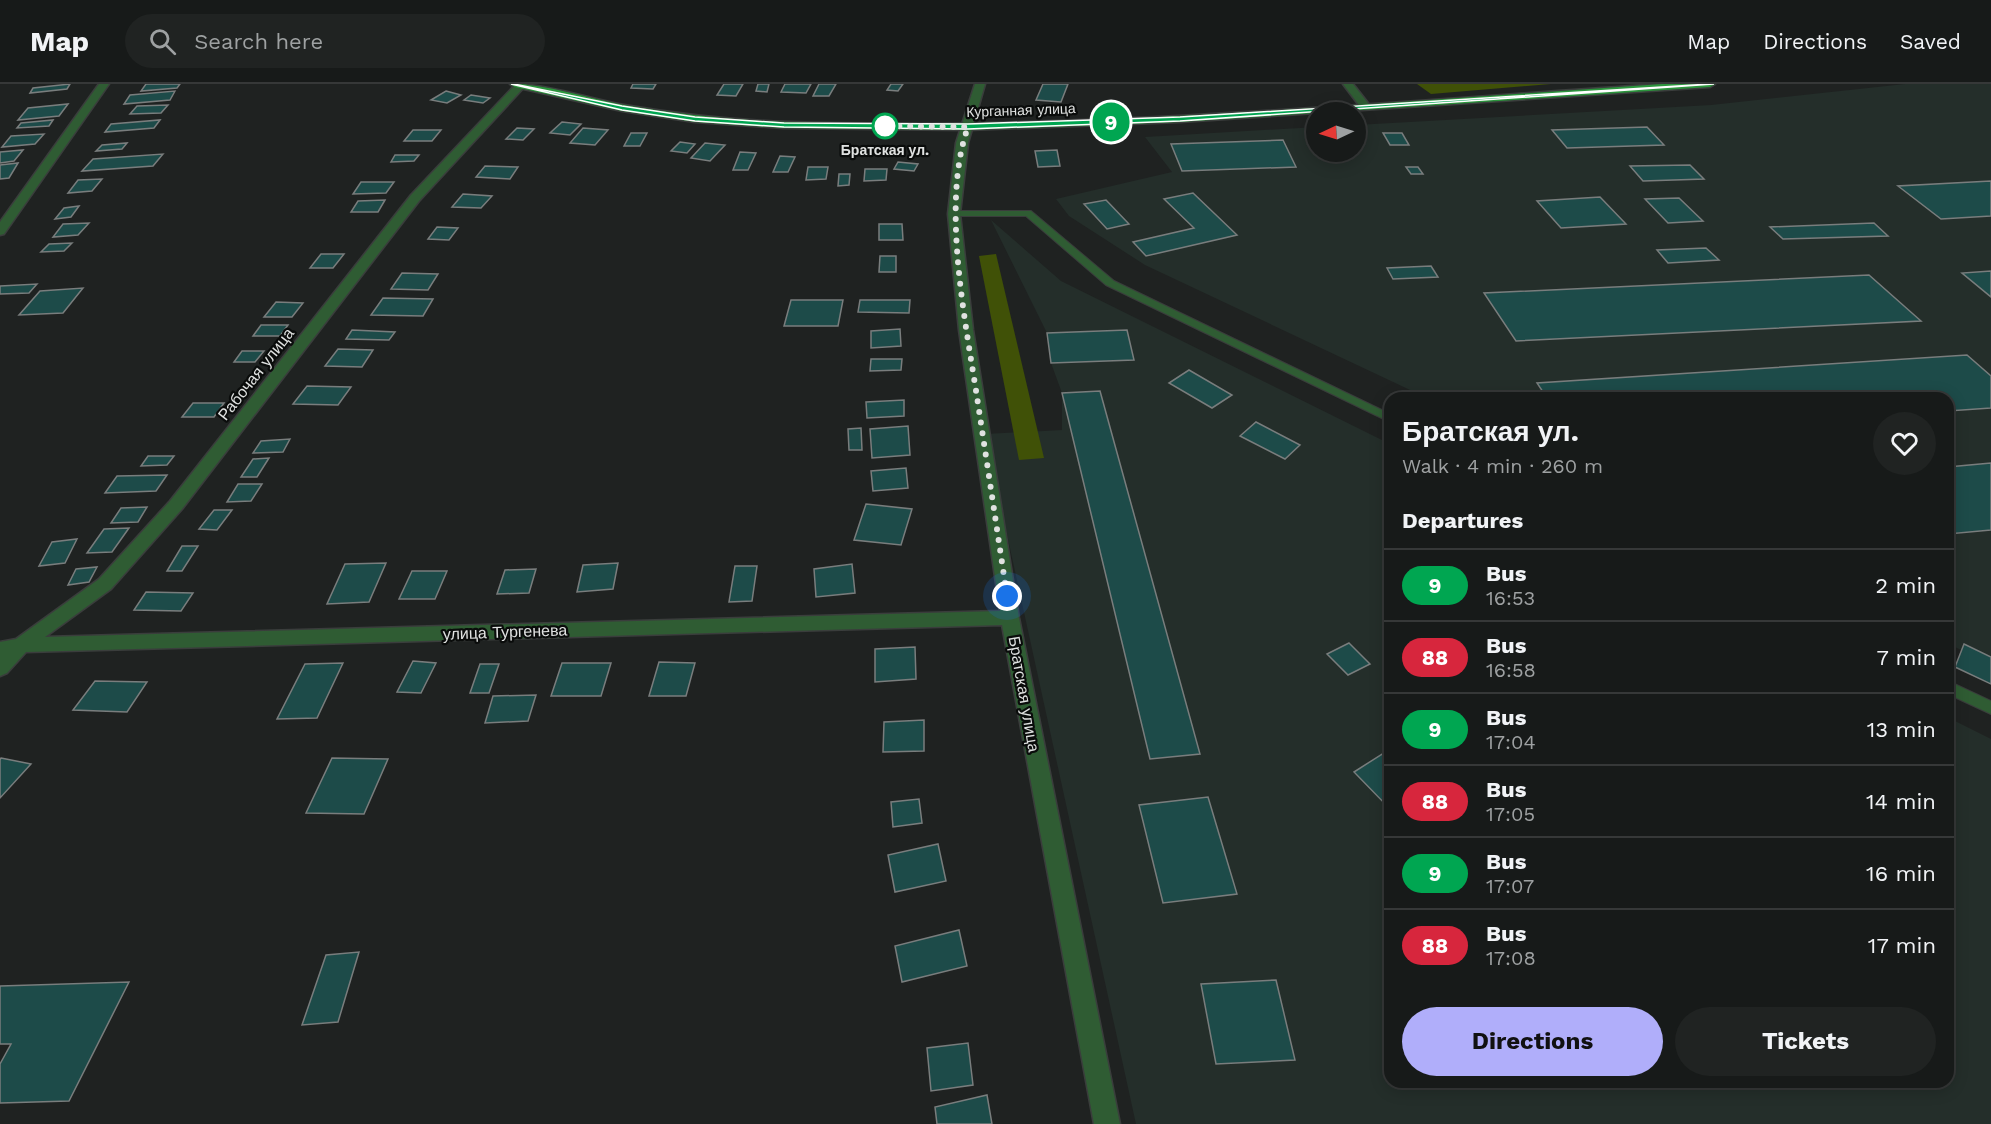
<!DOCTYPE html>
<meta charset="utf-8">
<style>
body{margin:0;font-family:"Work Sans",sans-serif;background:#202322;color:#f1f3f6;height:100vh;display:flex;flex-direction:column;font-size:22px;white-space:nowrap}
*{box-sizing:border-box;margin:0}
p{font-size:20px;color:#9ea1a2}
.icon{flex:none;width:33px;height:33px;fill:none;stroke:currentColor;stroke-width:2;stroke-linecap:round;stroke-linejoin:round}
.map{position:relative;flex:1;overflow:hidden}
.drawer{position:absolute;left:1384px;top:308px;width:570px;height:696px;display:flex;flex-direction:column;background:#171a19;border-radius:18px;box-shadow:0 3px 15px #0003,0 0 0 2px #363838}
.drawer>*{flex:none}
.badge{padding:0 12px;border-radius:20px;font-size:21px;line-height:39px}
.needle{width:39px;rotate:266deg}
.buttons{position:absolute;left:1306px;top:18px;display:grid;gap:12px}
.buttons a{display:grid;place-items:center;width:60px;height:60px;border-radius:50%;background:#171a19;box-shadow:0 3px 15px #0003,0 0 0 2px #363838;font-size:30px}
.you{position:absolute;width:30px;height:30px;margin:-15px;border:4px solid #fff;border-radius:50%;background:#1a73e8;box-shadow:0 0 0 9px #1a73e833}
.map>.badge{position:absolute;translate:-50% -50%;box-shadow:0 0 0 3px #fff}
h2{padding:0 18px;font-size:22px;line-height:54px}
.round{display:grid;place-items:center;flex:none;width:63px;height:63px;border-radius:32px;background:#202322}
.overview{display:flex;align-items:center;justify-content:space-between;height:102px;padding:0 18px}
h1{font-size:28px;font-weight:700;line-height:45px}
.primary-button{display:flex;gap:12px;margin-top:auto;padding:12px 18px}
.primary-button a{flex:1;height:69px;border-radius:36px;background:#b0aefa;color:#111;font-size:24px;font-weight:700;line-height:69px;text-align:center}
.primary-button a+a{background:#202322;color:#f1f3f6}
ul{padding:0;list-style:none}
li{display:flex;align-items:center;gap:18px;height:72px;padding:0 18px;border-top:2px solid #363838}
li div{flex:1}
li b{display:block;font-size:22px}
li em{font-style:normal}
li .badge{min-width:66px;font-weight:700;text-align:center}
header{display:flex;align-items:center;gap:36px;box-sizing:border-box;height:84px;padding:0 30px;background:#171a19;border-bottom:2px solid #363838}
header strong{font-size:28px}
nav{display:flex;gap:33px;margin-inline-start:auto;font-size:21px}
.search{width:420px;height:54px;background:#202322;display:flex;align-items:center;gap:15px;box-sizing:border-box;padding:0 21px;border-radius:33px;color:#9ea1a2;font-size:22px}
.map>svg:first-child{display:block}
.built{fill:#242e2a}
.green{fill:#405107}
.building{fill:#1d4b49;stroke:#797d7d;stroke-width:1.5}
.lines{fill:none;stroke-linecap:round;stroke-linejoin:round}
.service-casing{stroke:#3a3d3c;stroke-width:2}
.minor-casing{stroke:#3a3d3c;stroke-width:3}
.primary-casing{stroke:#3a3d3c;stroke-width:3}
.service{fill:#2f5c33;fill-rule:evenodd}
.minor{fill:#2f5c33;fill-rule:evenodd}
.primary{fill:#2c953d;fill-rule:evenodd}
.line{fill:#00a651;stroke:#fff;stroke-width:1.5}
.walk{stroke:#e0e2e1;stroke-width:6;stroke-dasharray:0 10.8}
.stop-dot{fill:#fff;stroke:#00a651;stroke-width:3}
.labels{text-anchor:middle;dominant-baseline:central;stroke-width:4.5;stroke-linejoin:round;paint-order:stroke}
.far-street-label{font-size:14px;fill:#e0e2e1;stroke:#0a0c0b}
.far-stop-label{font-size:14px;font-weight:bold;fill:#e0e2e1;stroke:#0a0c0b}
.street-label{font-size:16px;fill:#e0e2e1;stroke:#0a0c0b}
</style>
<header>
<strong>Map</strong>
<div class="search"><svg class="icon" aria-label="search" viewBox="0 0 24 24"><circle cx="10" cy="10" r="6"/><path d="M15 15l6 6"/></svg>Search here</div>
<nav><a>Map</a><a>Directions</a><a>Saved</a></nav>
</header>
<div class="map">
<svg width="1991" height="1040" viewBox="0 0 1991 1040">
<rect width="100%" height="100%" fill="#1f2221"/>
<g class="built">
<polygon points="1905,0 1991,0 1991,581 1949,560 1948,314 1425,313 1145,181 1069,132 1056,115 1172,88 1145,53 1317,43 1317,68 1356,68 1356,41 1711,21"/>
<polygon points="991,136 1061,197 1390,360 1390,998 1948,998 1949,634 1991,655 1991,1040 1136,1040 985,350 1062,346 1062,309 1051,279 1047,249"/>
</g>
<g class="green">
<polygon points="1417,0 1551,0 1431,10"/>
<polygon points="996,170 1044,374 1019,376 979,172"/>
</g>
<g class="building">
<polygon points="70,0 67,5 30,9 33,4"/>
<polygon points="146,0 180,0 177,4 141,7"/>
<polygon points="633,0 656,0 653,5 631,4"/>
<polygon points="724,0 743,0 736,12 717,11"/>
<polygon points="758,0 769,0 767,8 756,7"/>
<polygon points="785,0 811,0 806,9 781,8"/>
<polygon points="819,0 836,0 829,12 813,12"/>
<polygon points="891,0 903,0 898,7 887,6"/>
<polygon points="1043,0 1068,0 1061,18 1036,16"/>
<polygon points="175,7 170,16 124,20 130,11"/>
<polygon points="446,7 461,11 447,19 431,16"/>
<polygon points="471,11 490,14 483,19 464,16"/>
<polygon points="68,20 59,32 18,36 28,24"/>
<polygon points="168,21 161,29 130,30 137,22"/>
<polygon points="53,36 49,42 17,44 21,39"/>
<polygon points="160,36 154,44 105,48 111,40"/>
<polygon points="562,38 581,40 570,51 550,49"/>
<polygon points="1647,43 1664,61 1567,64 1552,46"/>
<polygon points="517,44 534,45 523,56 506,55"/>
<polygon points="583,44 608,46 595,61 570,59"/>
<polygon points="413,46 441,46 432,57 404,57"/>
<polygon points="631,49 647,49 640,62 624,62"/>
<polygon points="1383,49 1402,49 1409,61 1390,61"/>
<polygon points="44,50 35,60 2,63 11,52"/>
<polygon points="1283,56 1296,83 1182,87 1171,60"/>
<polygon points="680,58 695,60 687,69 671,67"/>
<polygon points="127,59 122,65 96,67 102,61"/>
<polygon points="705,59 725,61 710,77 691,74"/>
<polygon points="23,66 14,77 0,79 0,68"/>
<polygon points="1057,66 1060,82 1038,83 1035,67"/>
<polygon points="740,68 756,69 748,86 733,86"/>
<polygon points="163,70 153,82 82,87 93,75"/>
<polygon points="395,71 419,71 414,77 391,78"/>
<polygon points="780,72 795,73 788,88 773,88"/>
<polygon points="898,78 918,80 914,87 894,85"/>
<polygon points="18,79 9,94 0,95 0,81"/>
<polygon points="1690,81 1704,95 1643,97 1630,82"/>
<polygon points="485,82 518,83 510,95 476,93"/>
<polygon points="808,83 828,83 826,95 806,96"/>
<polygon points="1406,83 1418,83 1423,90 1411,90"/>
<polygon points="865,85 887,85 886,96 864,97"/>
<polygon points="839,90 850,90 849,101 838,102"/>
<polygon points="102,95 92,107 68,109 78,96"/>
<polygon points="1991,97 1991,132 1941,135 1898,102"/>
<polygon points="361,98 394,98 386,109 353,110"/>
<polygon points="1193,109 1237,151 1146,172 1133,158 1194,144 1164,115"/>
<polygon points="463,110 492,112 481,124 452,123"/>
<polygon points="1600,113 1626,140 1561,144 1537,117"/>
<polygon points="1679,114 1703,137 1668,139 1645,115"/>
<polygon points="385,116 378,128 351,128 358,117"/>
<polygon points="1106,116 1129,140 1107,145 1084,120"/>
<polygon points="79,122 71,133 55,135 64,124"/>
<polygon points="89,139 78,151 53,153 63,140"/>
<polygon points="1874,139 1888,152 1783,155 1770,143"/>
<polygon points="879,140 902,140 903,156 879,156"/>
<polygon points="437,143 458,144 449,156 428,155"/>
<polygon points="72,159 64,167 41,168 49,160"/>
<polygon points="1706,164 1719,176 1668,179 1657,166"/>
<polygon points="321,170 344,170 333,184 310,184"/>
<polygon points="880,172 896,172 896,188 879,188"/>
<polygon points="1431,182 1438,193 1393,195 1387,184"/>
<polygon points="1991,187 1991,213 1962,189"/>
<polygon points="402,189 438,190 428,206 391,205"/>
<polygon points="1869,191 1921,237 1516,257 1484,209"/>
<polygon points="37,200 29,209 0,210 0,202"/>
<polygon points="83,204 63,229 19,231 40,207"/>
<polygon points="383,214 433,215 423,232 371,231"/>
<polygon points="791,216 843,216 838,242 784,242"/>
<polygon points="860,216 910,216 909,229 858,228"/>
<polygon points="276,218 303,219 292,233 264,233"/>
<polygon points="261,241 288,241 280,252 253,252"/>
<polygon points="900,245 901,262 871,264 871,247"/>
<polygon points="352,246 395,248 389,256 346,255"/>
<polygon points="1127,246 1134,276 1051,279 1047,249"/>
<polygon points="338,265 373,266 362,283 325,282"/>
<polygon points="242,267 264,267 255,278 234,278"/>
<polygon points="1967,271 1991,292 1991,324 1948,327 1948,314 1547,314 1537,299"/>
<polygon points="871,275 902,275 901,286 870,287"/>
<polygon points="1189,286 1232,311 1212,324 1169,299"/>
<polygon points="307,302 351,303 338,321 293,320"/>
<polygon points="1100,307 1200,670 1150,675 1062,309"/>
<polygon points="904,316 904,332 867,334 866,318"/>
<polygon points="193,319 224,319 214,333 182,333"/>
<polygon points="1256,338 1300,361 1285,375 1240,352"/>
<polygon points="908,342 910,371 872,374 870,345"/>
<polygon points="861,344 862,366 849,366 848,345"/>
<polygon points="290,355 283,368 253,369 261,357"/>
<polygon points="148,372 174,372 167,381 141,382"/>
<polygon points="269,374 257,393 241,393 253,375"/>
<polygon points="1991,379 1991,446 1948,450 1948,383"/>
<polygon points="906,384 908,404 873,407 871,387"/>
<polygon points="167,391 156,407 105,409 117,392"/>
<polygon points="238,400 262,400 251,417 227,418"/>
<polygon points="866,420 912,425 901,461 854,456"/>
<polygon points="147,423 138,438 111,439 121,424"/>
<polygon points="214,426 232,426 217,446 199,445"/>
<polygon points="129,444 112,468 87,469 104,445"/>
<polygon points="77,455 65,479 39,482 52,458"/>
<polygon points="182,462 198,462 182,487 167,487"/>
<polygon points="386,479 369,518 327,520 345,480"/>
<polygon points="618,479 613,505 577,508 583,481"/>
<polygon points="852,480 855,509 816,513 814,485"/>
<polygon points="735,482 757,482 752,517 729,518"/>
<polygon points="97,483 89,498 68,501 76,485"/>
<polygon points="536,485 529,509 497,510 505,486"/>
<polygon points="412,487 447,487 435,515 399,515"/>
<polygon points="146,508 193,509 181,527 134,526"/>
<polygon points="1349,559 1370,580 1348,591 1327,570"/>
<polygon points="1964,560 1991,573 1991,600 1955,583"/>
<polygon points="915,563 916,595 875,598 875,565"/>
<polygon points="413,577 436,579 421,609 397,608"/>
<polygon points="659,578 695,579 686,612 649,612"/>
<polygon points="343,579 317,634 277,635 305,580"/>
<polygon points="562,579 611,579 601,612 551,612"/>
<polygon points="480,580 499,580 489,609 470,609"/>
<polygon points="95,597 147,598 127,628 73,626"/>
<polygon points="536,611 528,637 485,639 493,612"/>
<polygon points="924,636 924,667 883,668 884,638"/>
<polygon points="1390,665 1390,725 1354,688"/>
<polygon points="1,674 31,680 0,714 0,676"/>
<polygon points="332,674 388,675 364,730 306,729"/>
<polygon points="1208,713 1237,810 1163,819 1139,721"/>
<polygon points="919,715 922,739 893,743 891,718"/>
<polygon points="938,760 946,797 895,808 888,771"/>
<polygon points="959,846 967,882 902,898 895,862"/>
<polygon points="359,868 338,938 302,941 326,871"/>
<polygon points="1276,896 1295,976 1216,980 1201,900"/>
<polygon points="129,898 69,1017 0,1019 0,980 11,960 0,960 0,902"/>
<polygon points="968,959 973,1001 931,1007 927,964"/>
<polygon points="987,1011 992,1040 937,1040 935,1023"/>
</g>
<g class="lines">
<g class="service-casing">
<g id="service">
<polygon points="954,127 1031,127 1114,197 1390,330 1390,338 1106,201 1026,132 951,132 949,130"/>
<polygon points="1948,597 1991,617 1991,630 1948,610"/>
</g>
</g>
<g class="minor-casing">
<g id="minor">
<polygon points="99,0 109,0 4,150 0,151 0,138"/>
<polygon points="516,0 527,0 419,117 182,425 111,505 45,553 1000,527 959,246 948,130 956,59 975,0 985,0 968,59 960,130 973,246 1019,534 1120,1040 1094,1040 1002,541 26,568 7,589 0,592 0,558 16,555 99,495 170,417 411,111"/>
<polygon points="1343,0 1353,0 1371,23 1370,25 1362,25"/>
</g>
</g>
<g class="primary-casing">
<path id="primary" d="M510 0C548 0 586 14 624 21 677 30 731 36 786 38 1078 47 1371 19 1662 0H1715L1710 3 1180 38 968 46 784 44 695 38 622 27 515 3Z"/>
</g>
<use href="#service" class="service"/>
<use href="#minor" class="minor"/>
<use href="#primary" class="primary"/>
</g>
<polygon class="line" points="511,0 514,0 622,22 695,33 784,39 968,40 1180,33 1710,0 1714,0 1180,37 968,45 784,43 695,37 622,26"/>
<g class="lines">
<path class="walk" d="M885 42H876L968 43C941 118 965 235 977 313 987 379 997 445 1007 512"/>
</g>
<circle class="stop-dot" cx="885" cy="42" r="12"/>
<g class="labels">
<g class="far-street-label">
<text transform="translate(1021 26) rotate(-2)">Курганная улица</text>
</g>
<g class="far-stop-label">
<text x="885" y="66">Братская ул.</text>
</g>
<g class="street-label">
<text transform="translate(256 290) rotate(-52)">Рабочая улица</text>
<text transform="translate(505 548) rotate(-2)">улица Тургенева</text>
<text transform="translate(1024 610) rotate(80)">Братская улица</text>
</g>
</g>
</svg>
<div class="buttons">
<a><svg class="needle" viewBox="-14 -14 28 28"><path d="M0-13l5 13h-10z" fill="#e53935"/><path d="M0 13l5-13h-10z" fill="#9ea1a2"/></svg></a>
</div>
<div class="you" style="left:1007px;top:512px"></div>
<b class="badge" style="left:1111px;top:38px;background:#00a651;color:#fff">9</b>
<section class="drawer">
<div class="overview"><div><h1>Братская ул.</h1><p>Walk · 4 min · 260 m</p></div><a class="round"><svg class="icon" aria-label="heart" viewBox="0 0 24 24"><path d="M12 20l-8-8c-3-5 5-10 8-4 3-6 11-1 8 4z"/></svg></a></div>
<h2>Departures</h2>
<ul>
<li><span class="badge" style="background:#00a651;color:#fff">9</span><div><b>Bus</b><p>16:53</p></div><em>2 min</em></li>
<li><span class="badge" style="background:#d7263d;color:#fff">88</span><div><b>Bus</b><p>16:58</p></div><em>7 min</em></li>
<li><span class="badge" style="background:#00a651;color:#fff">9</span><div><b>Bus</b><p>17:04</p></div><em>13 min</em></li>
<li><span class="badge" style="background:#d7263d;color:#fff">88</span><div><b>Bus</b><p>17:05</p></div><em>14 min</em></li>
<li><span class="badge" style="background:#00a651;color:#fff">9</span><div><b>Bus</b><p>17:07</p></div><em>16 min</em></li>
<li><span class="badge" style="background:#d7263d;color:#fff">88</span><div><b>Bus</b><p>17:08</p></div><em>17 min</em></li>
</ul>
<div class="primary-button"><a>Directions</a><a>Tickets</a></div>
</section>
</div>
